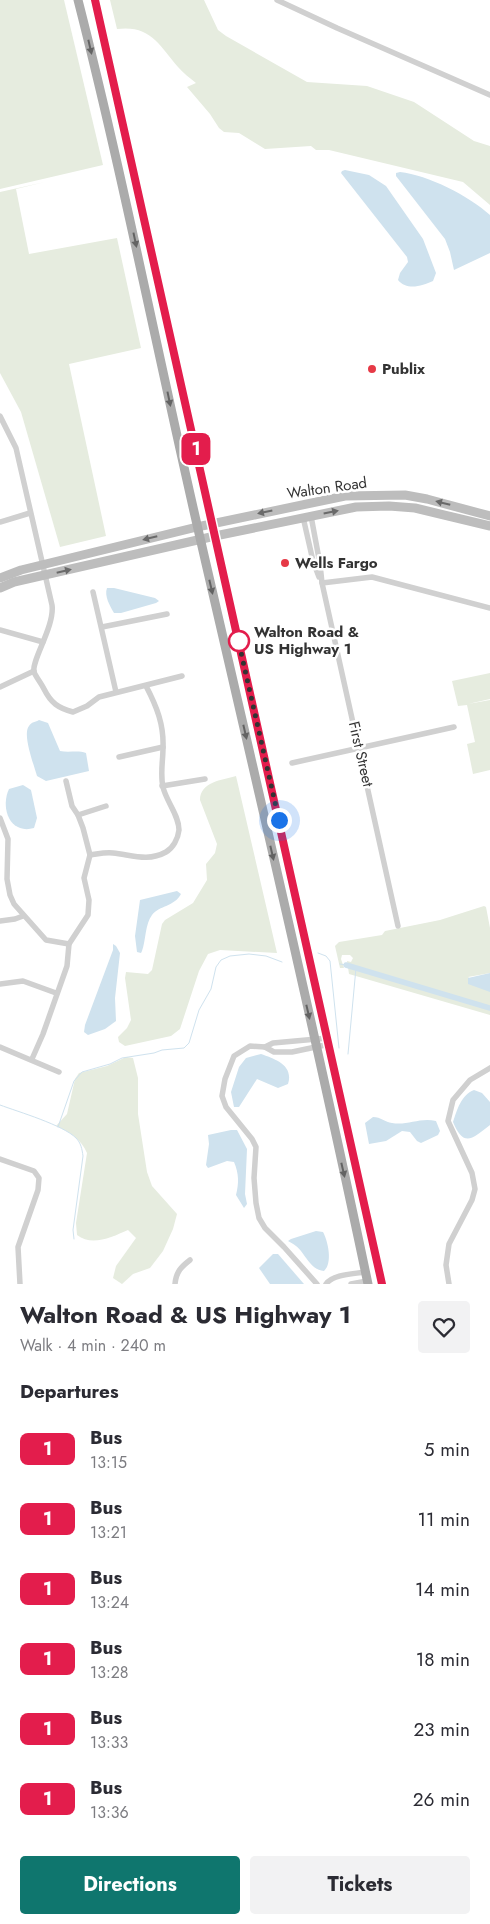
<!DOCTYPE html>
<meta charset="utf-8">
<style>
body{margin:0;font-family:Jost,sans-serif;background:#f2f2f3;color:#2b2b33;height:100vh;display:flex;flex-direction:column;font-size:19px;white-space:nowrap}
*{box-sizing:border-box;margin:0}
p{font-size:16px;color:#7c7c81}
.icon{flex:none;width:28px;height:28px;fill:none;stroke:currentColor;stroke-width:2;stroke-linecap:round;stroke-linejoin:round}
.map{position:relative;height:1284px;overflow:hidden}
.sheet{display:flex;flex-direction:column;background:#fff;flex:1}
.sheet>*{flex:none}
.badge{padding:0 10px;border-radius:8px;font-size:18px;line-height:32px}
.you{position:absolute;width:25px;height:25px;margin:-12px;border:4px solid #fff;border-radius:50%;background:#1a73e8;box-shadow:0 0 0 8px #1a73e833}
.map>.badge{position:absolute;translate:-50% -50%;box-shadow:0 0 0 2px #fff}
h2{padding:0 20px;font-size:19px;line-height:45px}
.round{display:grid;place-items:center;flex:none;width:52px;height:52px;border-radius:5px;background:#f2f2f3}
.head{display:flex;align-items:center;justify-content:space-between;height:85px;padding:0 20px}
h1{font-size:24px;font-weight:700;line-height:38px}
.button{display:flex;gap:10px;margin-top:auto;padding:10px 20px}
.button a{flex:1;height:58px;border-radius:5px;background:#0f766e;color:#fff;font-size:20px;font-weight:700;line-height:58px;text-align:center}
.button a+a{background:#f2f2f3;color:#2b2b33}
ul{padding:0;list-style:none}
li{display:flex;align-items:center;gap:15px;height:70px;padding:0 20px}
li div{flex:1}
li b{display:block;font-size:19px}
li em{font-style:normal}
li .badge{min-width:55px;font-weight:700;text-align:center}
.map>svg:first-child{display:block}
.green{fill:#e6ecdf}
.water{fill:#cfe2ee}
.lines{fill:none;stroke-linecap:round;stroke-linejoin:round}
.stream{stroke:#cfe2ee;stroke-width:1}
.canal{stroke:#cfe2ee;stroke-width:5.5}
.street{stroke:#d0d0d0;stroke-width:5.5}
.secondary{stroke:#bdbdbd;stroke-width:9}
.primary{stroke:#ababab;stroke-width:9}
.oneway{fill:#636363}
.oneway2{fill:#6a6a6a}
.line-casing{stroke:#fff;stroke-width:11}
.line{stroke:#e31d4c;stroke-width:8}
.walk{stroke:#333;stroke-width:5;stroke-dasharray:0 9}
.poi-dot{fill:#e63946;stroke:#fff;stroke-width:2}
.stop-dot{fill:#fff;stroke:#e31d4c;stroke-width:2.5}
.labels{text-anchor:middle;dominant-baseline:central;stroke-width:5;stroke-linejoin:round;paint-order:stroke}
.poi-label{font-size:15px;font-weight:bold;fill:#333;stroke:#fff;text-anchor:start}
.street-label{font-size:15px;fill:#333;stroke:#fff}
.stop-label{font-size:15px;font-weight:bold;fill:#333;stroke:#fff;text-anchor:start}
</style>
<div class="map">
<svg width="490" height="1284" viewBox="0 0 490 1284">
<rect width="100%" height="100%" fill="#fff"/>
<g class="green">
<polygon points="0,0 64,0 103,165 0,189"/>
<path d="M110 0H204L218 30 226 36 307 82 367 86 414 102 474 141 490 146V205L463 182 329 150H316L311 146 265 149 239 133 224 132 219 128 210 114 187 87 196 83C190 78 183 73 178 67 159 45 151 25 117 29Z"/>
<polygon points="45,182 16,189 29,254 117,238 141,348 69,364 106,536 60,547 21,412 0,373 0,192"/>
<polygon points="490,673 490,699 468,704 490,700 490,770 473,774 467,744 475,742 467,705 458,706 452,681"/>
<path d="M236 776 277 953 220 950 208 954 199 971 180 1029 171 1036 125 1046 119 1042 118 1037 127 1028 131 1020 125 978 126 972 148 974 152 970 162 924 165 920 193 903 207 880 206 864 215 853 217 844 200 800C200 782 222 780 236 776Z"/>
<polygon points="484,906 486,907 490,928 490,973 468,977 490,991 490,1015 349,974 347,961 351,962 353,958 350,955 342,955 341,959 344,968 340,968 335,946 339,942 382,935 385,931 440,920"/>
<path d="M126 1057 133 1058 138 1078V1114L147 1172 152 1186 177 1214 173 1229 163 1251 150 1268 133 1274 122 1284 113 1278 116 1266 136 1238 128 1230C112 1237 92 1247 77 1235L76 1223 87 1153C81 1139 70 1132 56 1126L67 1114 75 1079 79 1073 107 1066Z"/>
</g>
<g class="water">
<path d="M345 170 369 175 386 186 423 239 436 273 433 281C422 286 407 291 398 280L400 273 408 262 407 257 341 173 342 171Z"/>
<path d="M400 172C428 175 469 196 490 215V253L454 270 450 252 445 239 396 176V173Z"/>
<path d="M107 588H114L155 598 159 601 156 603 121 613H114C110 606 104 596 107 588Z"/>
<path d="M39 720 48 723 60 751C69 753 78 750 86 753L89 771 46 781 37 776C34 765 22 734 29 726 31 722 36 722 39 720Z"/>
<path d="M23 785 31 790 37 818 34 828C10 835 0 808 9 789Z"/>
<path d="M177 891 181 894C174 907 160 905 152 915 145 924 146 940 142 951L141 953 137 952 135 936 140 900Z"/>
<polygon points="113,944 116,946 120,953 115,998 116,1021 105,1029 88,1035 84,1032 85,1025 113,950"/>
<polygon points="490,973 490,992 468,984 468,978"/>
<path d="M261 1054C275 1059 294 1065 288 1084L278 1088 257 1079 239 1107H234L231 1092 239 1067 246 1058Z"/>
<path d="M474 1090 482 1093 490 1102V1125C472 1139 464 1148 453 1122 457 1110 461 1095 474 1090Z"/>
<path d="M373 1117C381 1117 385 1122 392 1123 407 1126 420 1117 436 1121L440 1131 438 1135 421 1143 417 1141 410 1132 402 1131 386 1141 369 1144 365 1123Z"/>
<path d="M231 1130H237L247 1149 245 1194 247 1204 244 1208 236 1195C239 1183 239 1174 234 1162L227 1161 208 1168 206 1165 209 1144 208 1135Z"/>
<path d="M316 1231 323 1232C328 1241 333 1263 324 1271 309 1269 306 1254 296 1246 294 1244 291 1243 288 1241L291 1239Z"/>
<polygon points="273,1254 278,1254 304,1284 270,1284 259,1268"/>
</g>
<g class="lines">
<g class="stream">
<polyline points="318,953 326,956 330,961 339,1048"/>
<polyline points="340,964 346,965"/>
<polyline points="348,1054 356,968"/>
<path d="M0 1105C19 1112 63 1125 76 1138 81 1143 82 1149 83 1156L73 1230 74 1239"/>
<polyline points="58,1127 74,1081 82,1072 110,1064 122,1058 154,1053 162,1050 184,1048 189,1043 199,1010 211,989 216,967 221,960 230,956 249,954 266,956 282,962"/>
</g>
<polyline class="canal" points="346,965 490,1008"/>
<g class="street">
<polyline points="277,0 337,28 490,95"/>
<path d="M0 416 16 448 52 605C55 626 31 661 34 672 36 677 41 683 44 689 51 703 58 708 73 712L87 706 99 697 182 676"/>
<polyline points="311,516 320,564 322,583 398,926"/>
<polyline points="303,517 313,561 319,577"/>
<polyline points="0,522 30,513"/>
<polyline points="322,583 372,577 490,608"/>
<polyline points="93,592 116,692"/>
<polyline points="102,627 167,614"/>
<polyline points="0,630 43,642"/>
<polyline points="0,687 34,671"/>
<polyline points="119,757 163,747"/>
<polyline points="292,763 454,727"/>
<polyline points="162,786 205,779"/>
<polyline points="78,815 106,806"/>
<polyline points="0,818 8,839 7,879 10,895 14,904 46,940 69,944 88,915 89,900 84,878 90,855 83,828 78,815 72,806 66,781"/>
<path d="M90 855C98 854 105 852 113 853 132 855 148 862 166 852 173 848 178 839 179 830 179 815 166 801 163 787 160 774 163 761 163 748 164 725 157 707 146 686"/>
<polyline points="0,921 15,919 23,916"/>
<polyline points="0,984 23,981 56,993"/>
<polyline points="0,1047 59,1072"/>
<polyline points="265,1047 273,1043 328,1038"/>
<polyline points="32,1059 43,1034 67,966 69,944"/>
<polyline points="0,1159 34,1171 39,1178 38,1190 18,1247 20,1284"/>
<path d="M175 1284C176 1272 181 1267 190 1260"/>
<polyline points="317,1284 284,1247 265,1228 259,1218 256,1203 254,1178 256,1147 252,1139 226,1107 222,1096 225,1079 234,1056 250,1046 265,1047 274,1052 292,1052 330,1044"/>
<path d="M326 1284C333 1274 354 1274 365 1272"/>
<polyline points="351,1284 367,1281"/>
<polyline points="449,1284 446,1265 449,1244 472,1200 475,1189 472,1173 448,1121 453,1100 470,1080 490,1068"/>
</g>
<g class="secondary">
<polyline points="0,578 21,570 197,527 345,496 405,495 427,499 490,516"/>
<polyline points="0,588 14,582 215,536 356,507 389,506 415,508 490,526"/>
</g>
<g class="primary">
<path d="M78 0C124 180 159 361 201 542 258 789 316 1036 368 1284"/>
<polyline points="95,0 382,1284"/>
</g>
</g>
<defs><path id="oneway-solid" d="M-6-.8H1V-3.2L6.5 0L1 3.2V.8H-6Z" transform="scale(1.25)"/></defs>
<g class="oneway">
<use href="#oneway-solid" transform="translate(90 47) rotate(77)"/>
<use href="#oneway-solid" transform="translate(135 240) rotate(78)"/>
<use href="#oneway-solid" transform="translate(169 399) rotate(78)"/>
<use href="#oneway-solid" transform="translate(211 587) rotate(77)"/>
<use href="#oneway-solid" transform="translate(245 732) rotate(77)"/>
<use href="#oneway-solid" transform="translate(272 853) rotate(77)"/>
<use href="#oneway-solid" transform="translate(308 1012) rotate(77)"/>
<use href="#oneway-solid" transform="translate(343 1170) rotate(77)"/>
</g>
<g class="oneway2">
<use href="#oneway-solid" transform="translate(443 503) rotate(-166)"/>
<use href="#oneway-solid" transform="translate(265 512) rotate(168)"/>
<use href="#oneway-solid" transform="translate(331 512) rotate(-11)"/>
<use href="#oneway-solid" transform="translate(150 538) rotate(166)"/>
<use href="#oneway-solid" transform="translate(64 571) rotate(-13)"/>
</g>
<g class="lines">
<g class="line-casing">
<polyline id="line" points="95,0 382,1284"/>
</g>
<use href="#line" class="line"/>
<polyline class="walk" points="239,641 238,639 279,820"/>
</g>
<g class="poi-dot">
<circle cx="372" cy="369" r="5"/>
<circle cx="285" cy="563" r="5"/>
</g>
<circle class="stop-dot" cx="239" cy="641" r="10"/>
<g class="labels">
<g class="poi-label">
<text x="382" y="369">Publix</text>
<text x="295" y="563">Wells Fargo</text>
</g>
<g class="street-label">
<text transform="translate(327 488) rotate(-8)">Walton Road</text>
<text transform="translate(361 754) rotate(77)">First Street</text>
</g>
<g class="stop-label">
<text x="254" y="632">Walton Road &amp;<tspan x="254" dy="17">US Highway 1</tspan></text>
</g>
</g>
</svg>
<div class="you" style="left:279px;top:820px"></div>
<b class="badge" style="left:196px;top:449px;background:#e31d4c;color:#fff">1</b>
</div>
<section class="sheet">
<div class="head"><div><h1>Walton Road &amp; US Highway 1</h1><p>Walk · 4 min · 240 m</p></div><a class="round"><svg class="icon" aria-label="heart" viewBox="0 0 24 24"><path d="M12 20l-8-8c-3-5 5-10 8-4 3-6 11-1 8 4z"/></svg></a></div>
<h2>Departures</h2>
<ul>
<li><span class="badge" style="background:#e31d4c;color:#fff">1</span><div><b>Bus</b><p>13:15</p></div><em>5 min</em></li>
<li><span class="badge" style="background:#e31d4c;color:#fff">1</span><div><b>Bus</b><p>13:21</p></div><em>11 min</em></li>
<li><span class="badge" style="background:#e31d4c;color:#fff">1</span><div><b>Bus</b><p>13:24</p></div><em>14 min</em></li>
<li><span class="badge" style="background:#e31d4c;color:#fff">1</span><div><b>Bus</b><p>13:28</p></div><em>18 min</em></li>
<li><span class="badge" style="background:#e31d4c;color:#fff">1</span><div><b>Bus</b><p>13:33</p></div><em>23 min</em></li>
<li><span class="badge" style="background:#e31d4c;color:#fff">1</span><div><b>Bus</b><p>13:36</p></div><em>26 min</em></li>
</ul>
<div class="button"><a>Directions</a><a>Tickets</a></div>
</section>
